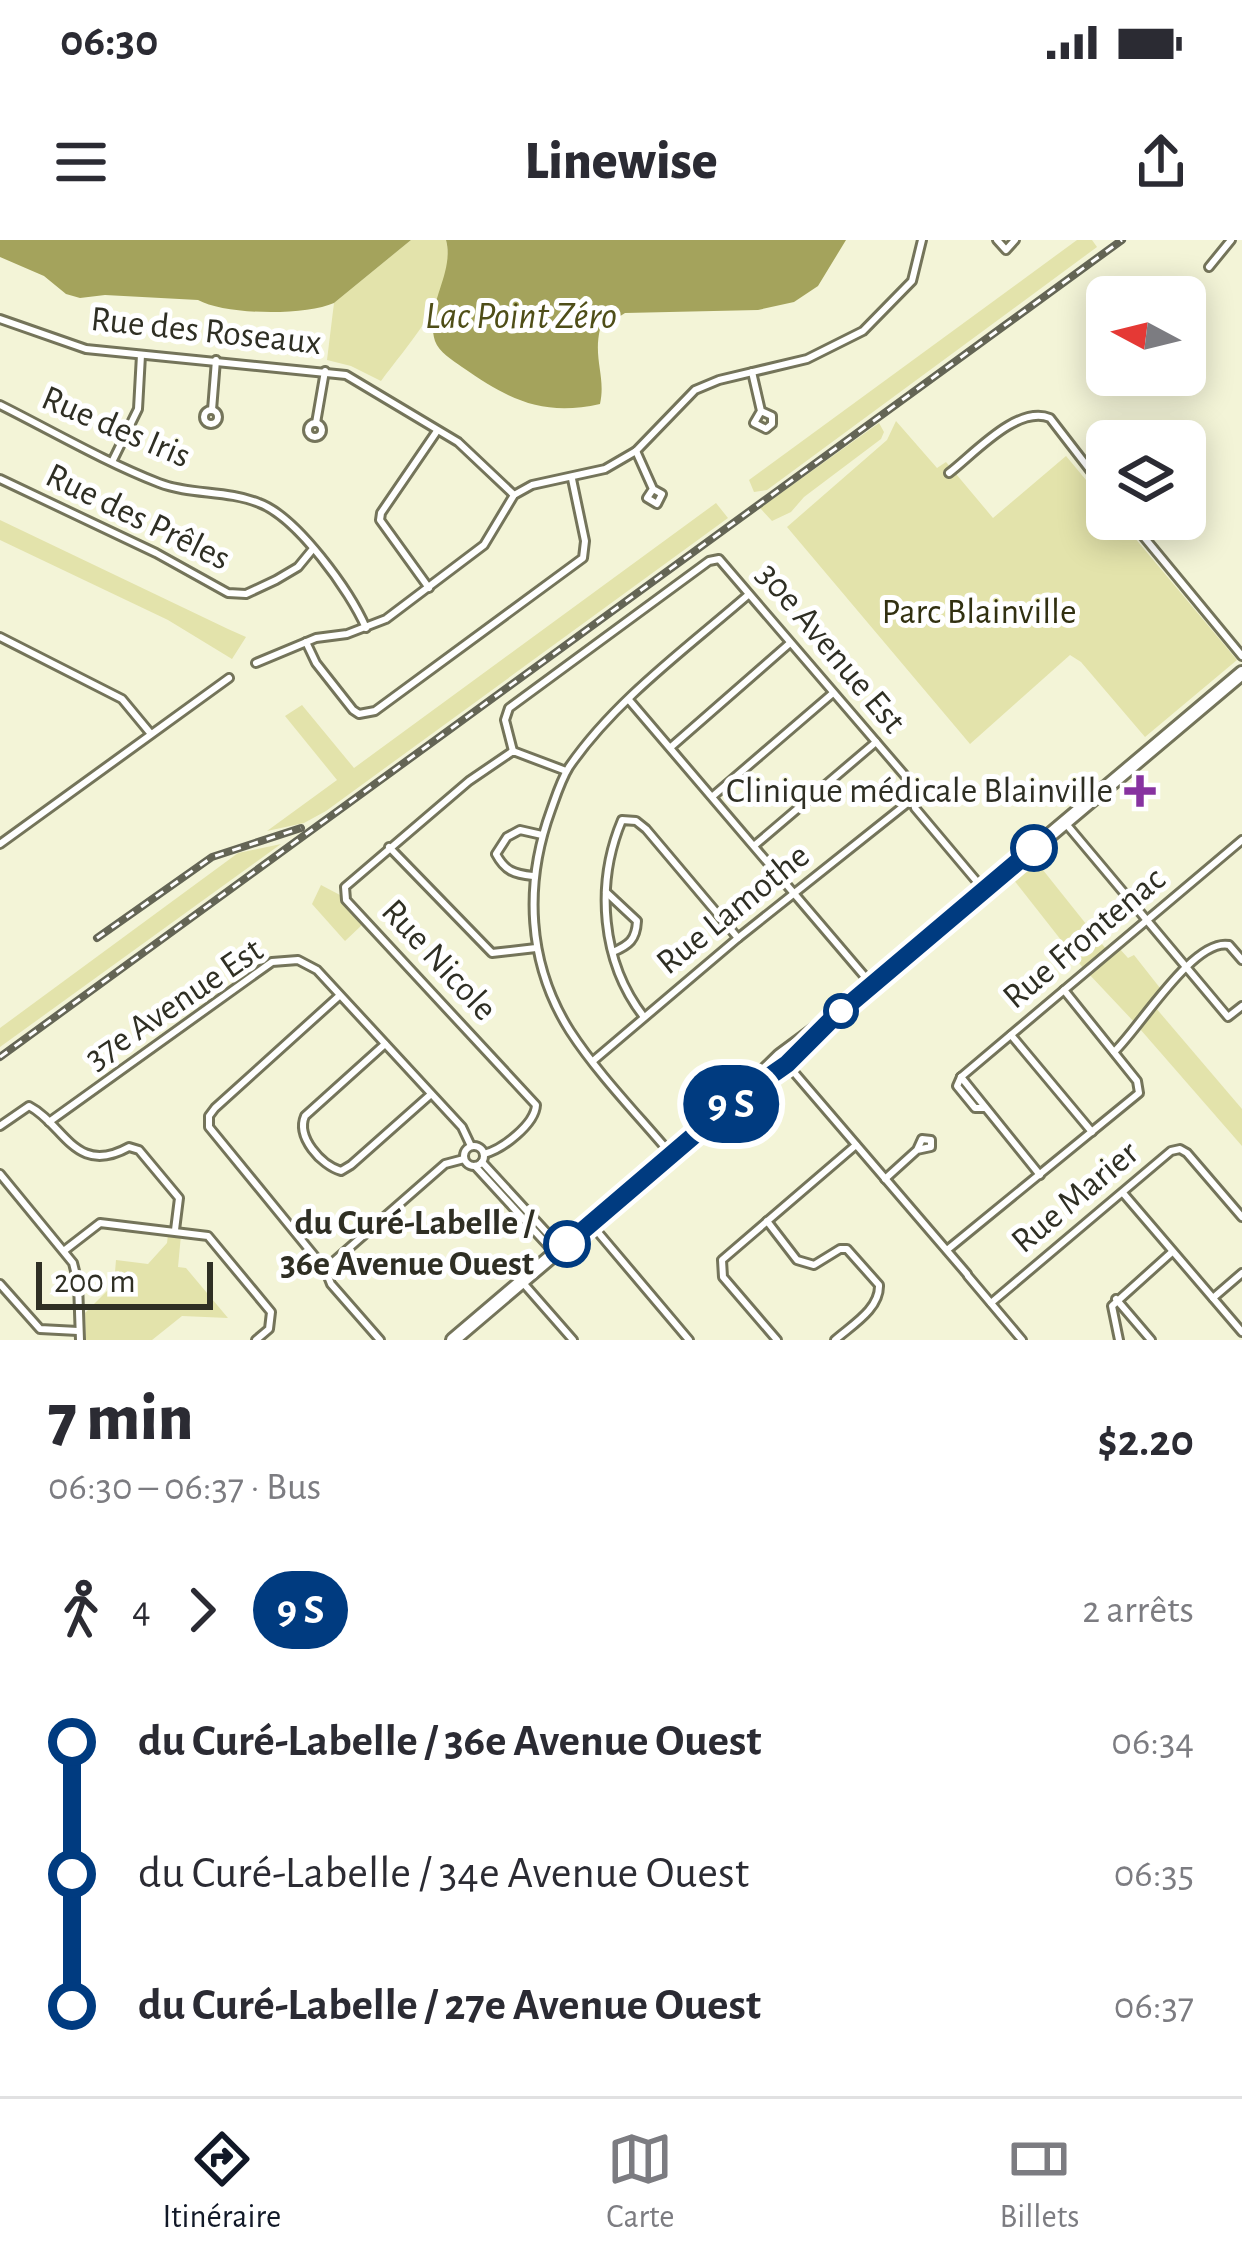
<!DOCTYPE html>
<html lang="fr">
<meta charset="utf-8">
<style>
body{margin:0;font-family:"Alegreya Sans",sans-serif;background:#f2f2f3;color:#2b2b33;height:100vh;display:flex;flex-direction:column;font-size:45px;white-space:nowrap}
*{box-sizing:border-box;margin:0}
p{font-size:39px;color:#7c7c81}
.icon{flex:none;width:66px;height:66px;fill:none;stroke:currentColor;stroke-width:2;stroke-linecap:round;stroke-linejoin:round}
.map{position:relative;height:1100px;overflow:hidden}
.side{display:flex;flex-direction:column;background:#fff;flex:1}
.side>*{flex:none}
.badge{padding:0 24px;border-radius:39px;font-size:42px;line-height:78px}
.needle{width:78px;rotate:277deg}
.fabs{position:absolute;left:1086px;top:36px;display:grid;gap:24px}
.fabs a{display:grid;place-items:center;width:120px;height:120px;border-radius:18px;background:#fff;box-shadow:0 6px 30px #0003;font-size:60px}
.scale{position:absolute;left:36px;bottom:30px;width:177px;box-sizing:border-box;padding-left:12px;border:6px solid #2f2f24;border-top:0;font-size:33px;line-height:42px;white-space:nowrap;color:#2f2f24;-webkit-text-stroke:9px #fff;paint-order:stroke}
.map>.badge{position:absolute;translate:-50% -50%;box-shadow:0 0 0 6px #fff}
.legs{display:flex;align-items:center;gap:18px;height:132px;padding:0 48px;font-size:39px}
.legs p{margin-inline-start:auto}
.summary{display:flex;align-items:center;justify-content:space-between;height:204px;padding:0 48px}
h1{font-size:66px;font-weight:800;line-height:90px}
ul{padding:0 48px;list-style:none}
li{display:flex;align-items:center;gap:42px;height:132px;font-size:45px}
li i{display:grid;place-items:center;width:18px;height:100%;margin:0 15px;background:currentColor}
li i::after{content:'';width:30px;height:30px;margin:-15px;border:9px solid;border-radius:50%;background:#fff}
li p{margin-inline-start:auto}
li:first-child i{background:linear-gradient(#0000 50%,currentColor 0)}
li:last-child i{background:linear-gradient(currentColor 50%,#0000 0)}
.status{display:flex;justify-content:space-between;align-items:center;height:84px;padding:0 60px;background:#fff;direction:ltr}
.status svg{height:33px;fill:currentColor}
header{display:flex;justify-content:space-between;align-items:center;height:156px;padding:0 48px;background:#fff;font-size:54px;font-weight:800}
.tabs{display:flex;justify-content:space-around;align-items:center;height:168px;border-top:3px solid #e1e1e2;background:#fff;font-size:33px;color:#7c7c81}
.tabs a{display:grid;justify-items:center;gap:6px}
.tabs .active{color:#111827}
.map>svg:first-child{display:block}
.green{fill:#e3e3ab}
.water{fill:#a4a35c}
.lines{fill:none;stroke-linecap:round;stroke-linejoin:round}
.minor-casing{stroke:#74745a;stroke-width:12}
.primary-casing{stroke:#74745a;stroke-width:18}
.minor{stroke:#fff;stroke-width:6}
.primary{stroke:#fff;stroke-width:12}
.rail-casing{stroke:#646555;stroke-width:8}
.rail{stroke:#fff;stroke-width:3;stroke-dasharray:9;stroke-linecap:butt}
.line-1-casing{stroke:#fff;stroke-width:27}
.line-1{stroke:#003b80;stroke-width:18}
.poi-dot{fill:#8732a0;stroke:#fff;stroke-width:4.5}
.stop-1-dot{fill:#fff;stroke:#003b80;stroke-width:6}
.labels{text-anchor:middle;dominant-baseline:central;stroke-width:10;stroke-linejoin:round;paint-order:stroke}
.street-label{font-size:36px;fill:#2f2f24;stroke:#fff}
.park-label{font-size:36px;fill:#313010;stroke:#fff}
.poi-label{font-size:36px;fill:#2f2f24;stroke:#fff;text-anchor:end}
.stop-label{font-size:36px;font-weight:bold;fill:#2f2f24;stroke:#fff;text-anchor:end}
.water-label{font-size:39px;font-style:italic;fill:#4f4e18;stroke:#fff}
</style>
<div class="status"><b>06:30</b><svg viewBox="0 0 49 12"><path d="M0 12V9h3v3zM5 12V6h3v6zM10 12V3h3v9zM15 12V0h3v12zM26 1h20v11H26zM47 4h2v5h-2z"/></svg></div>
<header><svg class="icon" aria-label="menu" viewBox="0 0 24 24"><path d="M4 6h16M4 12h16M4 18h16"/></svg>Linewise<svg class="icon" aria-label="share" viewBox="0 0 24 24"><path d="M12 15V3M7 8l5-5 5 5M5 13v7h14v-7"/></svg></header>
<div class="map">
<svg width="1242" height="1100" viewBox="0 0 1242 1100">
<rect width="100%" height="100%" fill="#f3f4d7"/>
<g class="green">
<path d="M411 0H446C458 53 410 101 381 141L351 126 327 120 334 63Z"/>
<polygon points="1077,0 1092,0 1097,7 767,250 754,252 749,240"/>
<polygon points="896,181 937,228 946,222 993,278 1066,216 1107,265 1107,279 1119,279 1237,420 1145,497 1081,422 1070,415 970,504 787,287 887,200"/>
<polygon points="879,183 884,192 881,199 804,257 791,272 772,281 760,268"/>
<polygon points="716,263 728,278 326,571 304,583 267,591 337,540 285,476 302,465 354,528"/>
<polygon points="0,280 228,389 246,397 232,419 168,380 0,300"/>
<polygon points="281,604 0,807 0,788 238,613"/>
<polygon points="1035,620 1106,709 1083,728 1013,639"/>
<polygon points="321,645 340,655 363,684 345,701 312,664"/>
<polygon points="1118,707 1128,718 1134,715 1160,748 1136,784 1088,733"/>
<polygon points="1155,767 1242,869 1242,906 1140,789"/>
<polygon points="168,995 181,995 178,1027 186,1028 228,1078 182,1076 152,1100 86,1100 85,1073 114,1044 116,1020 148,1024 167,1003"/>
</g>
<g class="water">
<path d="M0 0H411L334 63C305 76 225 75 198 60L105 55 80 58 66 54 44 36 0 17Z"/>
<path d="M446 0H846L818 46 794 62 758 70 625 73 600 89C593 119 606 137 600 164 542 177 508 159 462 127 452 120 439 112 435 101 424 65 455 34 446 0Z"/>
</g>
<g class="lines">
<g class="minor-casing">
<g id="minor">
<polyline points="997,0 1006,10 1015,0"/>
<polyline points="1209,27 1231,0"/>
<polyline points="0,79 86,109 346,135 458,202 514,255"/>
<polyline points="752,132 761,171 754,183 766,189 772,184 772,176 761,171"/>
<path d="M0 165C52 191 105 222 159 243 190 255 227 250 259 263 297 277 350 351 366 388"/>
<circle cx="211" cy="177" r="7"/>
<polyline points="212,170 216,120"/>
<circle cx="315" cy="190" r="7"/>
<polyline points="316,183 325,131"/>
<polyline points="636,211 653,249 662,254 657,264 647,258 653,249"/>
<polyline points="113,220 138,169 141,115"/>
<path d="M949 233C975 213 1017 165 1050 178L1107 252"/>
<polyline points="0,239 156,313 228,353 246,354 276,340 298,327 312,310"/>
<polyline points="1129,279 1242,416"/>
<polyline points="429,348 380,280 381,273 437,191"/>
<polyline points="0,397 122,459 151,494"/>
<polyline points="306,402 316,423 353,470 359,474 375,471 583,318 585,301 572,239"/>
<polyline points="256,423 316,398 347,394 386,379 484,305 514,255 532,245 605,229 636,211 695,150 719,140 807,119 863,91 912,41 922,0"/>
<polyline points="629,460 872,745"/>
<polyline points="671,507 790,403"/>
<polyline points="513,511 505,480 509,468 709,321 719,319 907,538 915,568 984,650"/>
<polyline points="713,556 833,453"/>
<polyline points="1067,585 1228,777 1242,766"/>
<polyline points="0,604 229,438"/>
<polyline points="755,605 876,502"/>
<polyline points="389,607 492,713 536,708"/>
<path d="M533 636C514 634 505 631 496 614L507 597 520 590 542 595"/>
<path d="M606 652 637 681C636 700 629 705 613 712"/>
<polyline points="339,756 215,868 209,876 209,887 325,1029 331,1044 380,1100"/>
<path d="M644 777C601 722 595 644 622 580L636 581 646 589 738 698"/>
<polyline points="1011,795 1092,892"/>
<path d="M385 804 305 876C296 897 321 925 341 931L351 925 430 855"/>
<path d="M1114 812C1139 789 1193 698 1229 705L1242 720"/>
<polyline points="593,821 738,698 910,561"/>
<polyline points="786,823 967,1034"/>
<polyline points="961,837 1242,600"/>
<polyline points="961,837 1040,935"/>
<polyline points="961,837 957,846 975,868 985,868"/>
<polyline points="49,882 272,722 298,720 317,730 462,887 471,906"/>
<path d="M0 886 29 866C64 884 75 937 129 907L139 910 179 958 175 990"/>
<circle cx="474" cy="916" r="10"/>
<path d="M669 912C636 873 598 834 570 791 527 723 524 644 551 570 556 556 561 540 569 527 615 460 687 408 748 355"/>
<path d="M484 914C503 909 535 884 536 865L346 660 345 647 469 541 513 511 566 531"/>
<polyline points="482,922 559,1006"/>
<polyline points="475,926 553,1011"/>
<polyline points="0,934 73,1023 78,1043 80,1100"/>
<polyline points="885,939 917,910 922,899 931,900 931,907 917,910"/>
<polyline points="1123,953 1242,1092"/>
<path d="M767 981 797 1020 814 1025 840 1009H847L879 1045C880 1069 852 1085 835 1100"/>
<polyline points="591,984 689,1100"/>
<polyline points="65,1010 100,983 208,996 271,1072 269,1089 256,1100"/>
<polyline points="947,1010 1139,853 1137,841 1064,750"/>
<polyline points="325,1029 445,924 464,919"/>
<polyline points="968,1036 1022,1100"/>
<polyline points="0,1044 40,1089 78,1091"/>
<polyline points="524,1044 573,1100"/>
<polyline points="1213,1058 1242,1033"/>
<polyline points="1116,1059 1151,1100"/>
<polyline points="991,1063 1171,911 1180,909 1187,913 1242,977"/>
<polyline points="777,1100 723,1037 722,1020 856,905"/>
<polyline points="1119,1100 1112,1066 1172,1012"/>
</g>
</g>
<g class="primary-casing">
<g id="primary">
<polyline points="733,862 786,824 833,778 1242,433"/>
<polyline points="453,1100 733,862 780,816 827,781"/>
</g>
</g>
<use href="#minor" class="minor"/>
<use href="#primary" class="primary"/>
<g class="rail-casing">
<g id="rail">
<polyline points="97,698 212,617 301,588"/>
<polyline points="0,817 1122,0"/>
</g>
</g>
<use href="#rail" class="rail"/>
</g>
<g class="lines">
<g class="line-1-casing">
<polyline id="line-1" points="567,1004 733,862 787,824 833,778 1034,608"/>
</g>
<use href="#line-1" class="line-1"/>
</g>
<path class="poi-dot" d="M1134 533h12v12h12v12h-12v12h-12v-12h-12v-12h12z"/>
<g class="stop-1-dot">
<circle cx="1034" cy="608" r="21"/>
<circle cx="841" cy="771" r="15"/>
<circle cx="567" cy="1004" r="21"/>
</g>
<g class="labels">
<g class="street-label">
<text transform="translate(206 91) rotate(6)">Rue des Roseaux</text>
<text transform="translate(116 187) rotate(23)">Rue des Iris</text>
<text transform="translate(138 277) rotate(26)">Rue des Prêles</text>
<text transform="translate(831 408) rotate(50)">30e Avenue Est</text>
<text transform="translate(733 669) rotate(-39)">Rue Lamothe</text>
<text transform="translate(1084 698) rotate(-40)">Rue Frontenac</text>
<text transform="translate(439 720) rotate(47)">Rue Nicole</text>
<text transform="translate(174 764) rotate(-34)">37e Avenue Est</text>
<text transform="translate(1075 957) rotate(-40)">Rue Marier</text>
</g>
<g class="park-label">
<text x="979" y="372">Parc Blainville</text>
</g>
<g class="poi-label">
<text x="1113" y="551">Clinique médicale Blainville</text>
</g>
<g class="stop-label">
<text x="534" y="983">du Curé-Labelle /<tspan x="534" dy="41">36e Avenue Ouest</tspan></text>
</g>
<g class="water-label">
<text x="521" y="76">Lac Point Zéro</text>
</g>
</g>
</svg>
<div class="fabs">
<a><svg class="needle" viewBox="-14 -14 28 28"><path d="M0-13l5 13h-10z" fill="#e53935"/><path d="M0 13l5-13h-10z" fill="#7c7c81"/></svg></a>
<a><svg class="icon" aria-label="layers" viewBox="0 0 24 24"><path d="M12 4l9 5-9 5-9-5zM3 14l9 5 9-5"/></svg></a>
</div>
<div class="scale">200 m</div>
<b class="badge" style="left:731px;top:864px;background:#003b80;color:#fff">9 S</b>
</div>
<section class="side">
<div class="summary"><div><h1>7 min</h1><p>06:30 – 06:37 · Bus</p></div><b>$2.20</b></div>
<div class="legs"><svg class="icon" aria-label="walk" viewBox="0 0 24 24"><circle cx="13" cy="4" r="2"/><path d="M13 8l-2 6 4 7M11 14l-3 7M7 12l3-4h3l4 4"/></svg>4<svg class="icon" aria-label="forward" viewBox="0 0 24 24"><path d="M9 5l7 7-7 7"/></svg><b class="badge" style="background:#003b80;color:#fff">9 S</b><p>2 arrêts</p></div>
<ul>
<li><i style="color:#003b80"></i><b>du Curé-Labelle / 36e Avenue Ouest</b><p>06:34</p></li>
<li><i style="color:#003b80"></i><span>du Curé-Labelle / 34e Avenue Ouest</span><p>06:35</p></li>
<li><i style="color:#003b80"></i><b>du Curé-Labelle / 27e Avenue Ouest</b><p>06:37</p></li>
</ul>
</section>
<nav class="tabs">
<a class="active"><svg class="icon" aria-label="directions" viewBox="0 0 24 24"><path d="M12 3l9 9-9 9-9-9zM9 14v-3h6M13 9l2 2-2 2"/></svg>Itinéraire</a>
<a><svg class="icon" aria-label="map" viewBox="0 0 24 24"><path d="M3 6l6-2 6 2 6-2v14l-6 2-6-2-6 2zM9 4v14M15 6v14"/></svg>Carte</a>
<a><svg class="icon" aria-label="tickets" viewBox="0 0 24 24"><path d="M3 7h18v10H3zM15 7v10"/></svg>Billets</a>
</nav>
